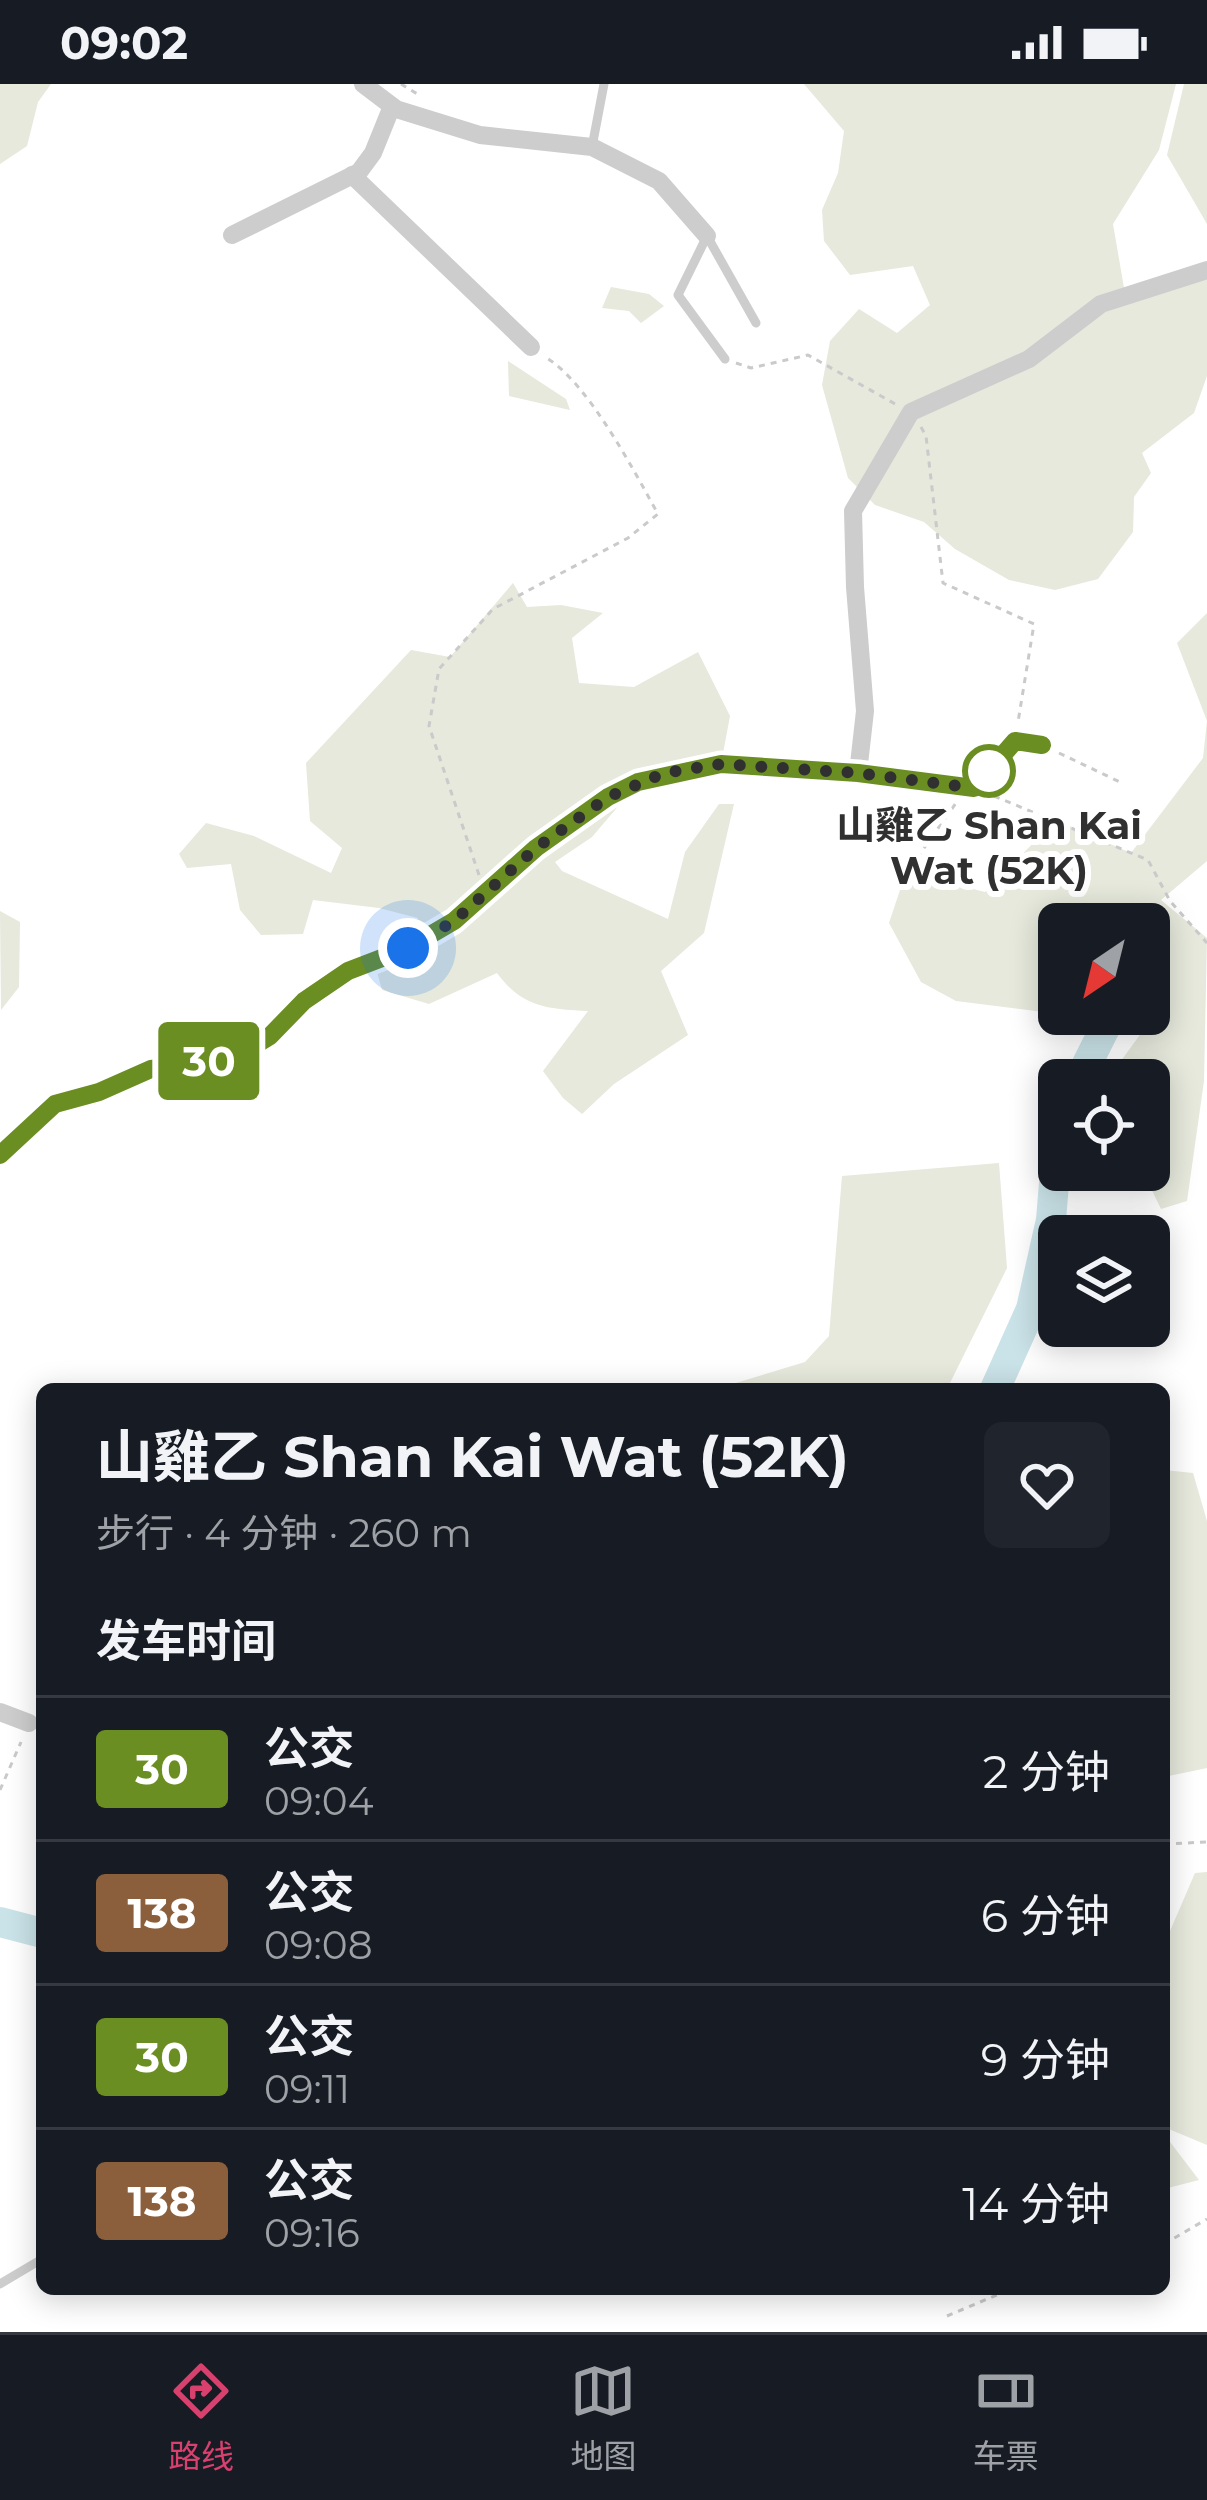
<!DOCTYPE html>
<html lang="zh">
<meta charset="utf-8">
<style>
body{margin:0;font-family:Montserrat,"Noto Sans SC",sans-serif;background:#20242c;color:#f1f3f6;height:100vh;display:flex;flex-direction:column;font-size:45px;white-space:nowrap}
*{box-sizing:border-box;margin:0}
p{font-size:39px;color:#9ea1a6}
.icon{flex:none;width:66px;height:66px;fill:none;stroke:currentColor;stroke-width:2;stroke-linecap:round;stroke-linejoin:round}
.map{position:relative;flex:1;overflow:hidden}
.panel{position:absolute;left:36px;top:1299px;width:1134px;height:912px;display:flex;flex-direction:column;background:#171b24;border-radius:18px;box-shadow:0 6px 30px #0003}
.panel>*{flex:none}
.badge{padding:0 24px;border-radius:9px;font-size:42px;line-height:78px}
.needle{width:78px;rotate:215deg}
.controls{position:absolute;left:1038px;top:819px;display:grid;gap:24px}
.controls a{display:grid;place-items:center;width:132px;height:132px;border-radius:18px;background:#171b24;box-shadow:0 6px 30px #0003;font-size:60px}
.you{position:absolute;width:60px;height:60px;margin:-30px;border:9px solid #fff;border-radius:50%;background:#1a73e8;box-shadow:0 0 0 18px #1a73e833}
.map>.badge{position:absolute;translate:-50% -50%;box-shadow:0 0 0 6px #fff}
h2{padding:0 60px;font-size:45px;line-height:108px}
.round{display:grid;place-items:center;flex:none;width:126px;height:126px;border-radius:18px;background:#20242c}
.summary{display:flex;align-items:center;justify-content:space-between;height:204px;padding:0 60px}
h1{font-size:57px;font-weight:700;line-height:90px}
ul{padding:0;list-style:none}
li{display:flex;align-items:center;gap:36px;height:144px;padding:0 60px;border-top:3px solid #363941}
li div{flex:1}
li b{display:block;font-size:45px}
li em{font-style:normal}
li .badge{min-width:132px;font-weight:700;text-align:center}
.status{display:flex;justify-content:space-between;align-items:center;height:84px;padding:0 60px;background:#171b24;direction:ltr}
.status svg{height:33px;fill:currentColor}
.tab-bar{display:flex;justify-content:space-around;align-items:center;height:168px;border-top:3px solid #363941;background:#171b24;font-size:33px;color:#9ea1a6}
.tab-bar a{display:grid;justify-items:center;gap:6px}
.tab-bar .selected{color:#d8416e}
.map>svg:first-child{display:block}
.green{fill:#e6e9dc}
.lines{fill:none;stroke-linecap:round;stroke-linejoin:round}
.river{stroke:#cae3e8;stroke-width:30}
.path{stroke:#cacaca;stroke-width:3;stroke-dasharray:6 6;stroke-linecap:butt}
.service{stroke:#cdcdcd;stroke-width:9}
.minor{stroke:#cdcdcd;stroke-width:18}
.line-casing{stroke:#fff;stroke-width:27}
.line{stroke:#6b8e23;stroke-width:18}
.walk{stroke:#303030;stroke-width:12;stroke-dasharray:0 21.6}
.stop-dot{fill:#fff;stroke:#6b8e23;stroke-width:6}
.labels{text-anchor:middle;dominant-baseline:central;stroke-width:12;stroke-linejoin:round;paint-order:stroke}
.stop-label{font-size:39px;font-weight:bold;fill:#303030;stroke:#fff}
</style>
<div class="status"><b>09:02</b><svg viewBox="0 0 49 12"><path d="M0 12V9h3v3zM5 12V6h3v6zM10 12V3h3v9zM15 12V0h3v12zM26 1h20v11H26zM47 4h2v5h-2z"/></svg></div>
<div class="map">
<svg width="1207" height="2248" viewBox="0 0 1207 2248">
<rect width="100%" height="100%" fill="#fff"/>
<g class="green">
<polygon points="0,0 51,0 38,18 27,62 0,80"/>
<polygon points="804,0 1176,0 1159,66 1113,140 1124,204 1207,184 1207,292 1194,329 1142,369 1151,389 1134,413 1133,448 1098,495 1055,506 1009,496 955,465 924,438 875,421 848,394 822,301 830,257 859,225 897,249 930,221 913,182 850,191 824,157 822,126 838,89 844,47"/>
<polygon points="1184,0 1207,0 1207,140 1167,71"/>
<polygon points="611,203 649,210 664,222 641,239 629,227 602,224"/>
<polygon points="508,277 566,315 570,326 509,312"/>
<path d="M513 499 527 523 561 521 603 529 572 554 579 599 634 603 698 568 730 632 721 680 626 713 592 753 555 778 562 787 668 835 685 768 719 720H734L704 849 661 887 688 951 614 1000 582 1030 563 1014 543 987 588 927C547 925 522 923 497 889L429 920 382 906 374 877 408 864 418 834 379 824 313 816 303 850 261 851 240 826 231 780 187 784 179 770 206 739 254 752 331 789 342 764 310 737 306 679 411 566 450 573Z"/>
<polygon points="1207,529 1207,777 1161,816 1207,854 1204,997 1187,1117 1161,1125 1142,1086 1149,1086 1149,996 1107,996 1150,937 1060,930 1149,930 1149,840 1059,840 1059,930 956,917 921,898 889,839 906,788 985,808 1056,736 1131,769 1203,674 1207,637 1177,559"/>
<polygon points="0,827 20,838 19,903 1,926"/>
<polygon points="999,1079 1007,1184 947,1305 716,1305 805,1278 829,1252 842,1092"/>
<polygon points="1164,1386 1193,1389 1207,1437 1207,1684 1164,1693"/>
<polygon points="1207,1788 1207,2061 1164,2043 1164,1861 1195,1789"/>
<polygon points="1164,2050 1199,2096 1164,2105"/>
</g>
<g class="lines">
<g class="river">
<polyline points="1079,996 1105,944"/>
<polyline points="995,1305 1031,1225 1051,1136 1059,1037"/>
<polyline points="0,1838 42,1849"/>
</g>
<g class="path">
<polyline points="401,0 419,11"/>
<polyline points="736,279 751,284 808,271 897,321"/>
<polyline points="921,343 926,352 943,499 1034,540 1018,638"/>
<polyline points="1059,669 1122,699"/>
<polyline points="994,712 1148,776 1170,817 1207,859"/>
<polyline points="917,774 956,719"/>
<path d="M479 791 429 642 439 585 493 525 628 454 658 430C633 385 589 301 547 274"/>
<polyline points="0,1706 21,1658"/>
<polyline points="1164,1760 1207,1758"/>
<polyline points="1164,2160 1207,2135"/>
<polyline points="947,2232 1011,2205"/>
</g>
<g class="service">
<polyline points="592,63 604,0"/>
<polyline points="707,152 678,211 725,275"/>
<polyline points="707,152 756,239"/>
<polyline points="0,2200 42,2175"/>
</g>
<g class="minor">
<polyline points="363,0 396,25 480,51 592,63 659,97 707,152"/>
<polyline points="352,91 531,263"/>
<polyline points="232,151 359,88 373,69 392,22"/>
<polyline points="858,689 865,627 855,503 853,427 911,328 1029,275 1101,220 1207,186"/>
<polyline points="0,1071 55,1020 99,1008 151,985 219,977 245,968 270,952 304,917 348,887 408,864 454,837 535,764 608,713 638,698 664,689 721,680 858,689 975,704 1015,657 1042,661"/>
<polyline points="0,1628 29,1639"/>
</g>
</g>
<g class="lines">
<g class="line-casing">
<polyline id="line" points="0,1071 55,1020 99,1008 151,985 220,976 244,968 270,952 304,917 348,887 408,864 454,837 536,764 608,713 638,698 721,680 858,689 974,704 1015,657 1042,661"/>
</g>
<use href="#line" class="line"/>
<polyline class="walk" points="408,864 454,837 536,764 608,713 664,689 721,680 858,689 974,704 995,680 989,687"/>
</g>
<circle class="stop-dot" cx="989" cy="687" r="24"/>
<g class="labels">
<g class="stop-label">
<text x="989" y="741">山雞乙 Shan Kai<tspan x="989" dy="45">Wat (52K)</tspan></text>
</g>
</g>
</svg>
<div class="controls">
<a><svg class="needle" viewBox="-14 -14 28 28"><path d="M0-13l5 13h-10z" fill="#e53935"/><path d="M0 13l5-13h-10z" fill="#9ea1a6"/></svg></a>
<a><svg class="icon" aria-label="locate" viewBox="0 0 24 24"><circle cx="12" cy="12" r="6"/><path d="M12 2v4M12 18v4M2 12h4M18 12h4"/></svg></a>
<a><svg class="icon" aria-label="layers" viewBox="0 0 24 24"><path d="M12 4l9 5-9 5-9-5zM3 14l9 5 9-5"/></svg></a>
</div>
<div class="you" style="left:408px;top:864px"></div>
<b class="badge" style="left:209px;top:977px;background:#6b8e23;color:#fff">30</b>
<section class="panel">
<div class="summary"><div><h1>山雞乙 Shan Kai Wat (52K)</h1><p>步行 · 4 分钟 · 260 m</p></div><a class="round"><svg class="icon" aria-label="heart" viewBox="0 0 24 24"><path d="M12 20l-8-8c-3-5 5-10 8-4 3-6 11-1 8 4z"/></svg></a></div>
<h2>发车时间</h2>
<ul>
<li><span class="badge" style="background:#6b8e23;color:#fff">30</span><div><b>公交</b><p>09:04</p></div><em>2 分钟</em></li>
<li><span class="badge" style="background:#8b5e3c;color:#fff">138</span><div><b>公交</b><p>09:08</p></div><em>6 分钟</em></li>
<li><span class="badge" style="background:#6b8e23;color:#fff">30</span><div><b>公交</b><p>09:11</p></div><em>9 分钟</em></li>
<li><span class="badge" style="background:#8b5e3c;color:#fff">138</span><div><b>公交</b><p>09:16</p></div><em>14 分钟</em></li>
</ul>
</section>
</div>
<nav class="tab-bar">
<a class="selected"><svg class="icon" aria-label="directions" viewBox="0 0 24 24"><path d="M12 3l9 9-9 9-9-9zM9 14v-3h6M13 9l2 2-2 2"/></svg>路线</a>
<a><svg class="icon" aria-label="map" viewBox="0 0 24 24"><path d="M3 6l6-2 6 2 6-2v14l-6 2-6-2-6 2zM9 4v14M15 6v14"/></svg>地图</a>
<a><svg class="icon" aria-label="tickets" viewBox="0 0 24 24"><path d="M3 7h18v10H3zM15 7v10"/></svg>车票</a>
</nav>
